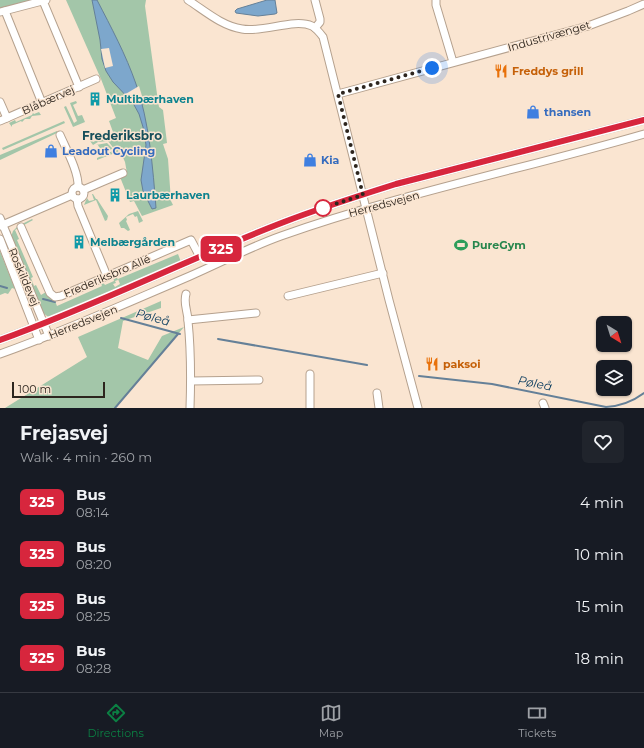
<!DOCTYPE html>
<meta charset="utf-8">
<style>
body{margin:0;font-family:Montserrat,sans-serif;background:#20242c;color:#f1f3f6;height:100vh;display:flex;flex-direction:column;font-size:15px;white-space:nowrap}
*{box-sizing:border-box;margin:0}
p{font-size:13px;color:#9ea1a6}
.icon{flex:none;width:22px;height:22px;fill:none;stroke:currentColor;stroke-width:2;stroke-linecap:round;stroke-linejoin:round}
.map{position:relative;height:408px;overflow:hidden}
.details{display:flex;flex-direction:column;background:#171b24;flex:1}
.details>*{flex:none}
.badge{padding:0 8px;border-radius:6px;font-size:14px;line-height:26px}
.needle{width:26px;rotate:142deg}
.buttons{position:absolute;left:596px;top:316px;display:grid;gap:8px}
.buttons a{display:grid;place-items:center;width:36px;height:36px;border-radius:6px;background:#171b24;box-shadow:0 1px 3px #0004;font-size:20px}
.scale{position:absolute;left:12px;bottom:10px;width:93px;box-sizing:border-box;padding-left:4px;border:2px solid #2d251e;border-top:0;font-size:11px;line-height:14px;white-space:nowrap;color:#2d251e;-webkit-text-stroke:3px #fae5d1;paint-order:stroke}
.you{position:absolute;width:20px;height:20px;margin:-10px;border:3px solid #fff;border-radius:50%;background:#1a73e8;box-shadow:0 0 0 6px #1a73e833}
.map>.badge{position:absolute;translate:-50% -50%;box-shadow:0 0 0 2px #fff}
.round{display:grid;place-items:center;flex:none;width:42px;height:42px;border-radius:6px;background:#20242c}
.summary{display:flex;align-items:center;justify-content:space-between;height:68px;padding:0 20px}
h1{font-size:19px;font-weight:700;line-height:30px}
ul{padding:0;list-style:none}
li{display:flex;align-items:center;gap:12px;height:52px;padding:0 20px}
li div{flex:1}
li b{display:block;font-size:15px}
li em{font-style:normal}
li .badge{min-width:44px;font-weight:700;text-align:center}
.tabs{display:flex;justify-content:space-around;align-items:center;height:56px;border-top:1px solid #363941;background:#171b24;font-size:11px;color:#9ea1a6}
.tabs a{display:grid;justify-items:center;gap:2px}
.tabs .current{color:#0b8043}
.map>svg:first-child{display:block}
.green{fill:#a3c6a9}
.water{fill:#7da7cc;stroke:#658098}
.pier{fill:#fae5d1}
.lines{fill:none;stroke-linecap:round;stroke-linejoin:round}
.stream{stroke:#658098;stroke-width:2}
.minor-casing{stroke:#b5a18e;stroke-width:9}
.minor{stroke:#fff;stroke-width:7}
.line-casing{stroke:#fff;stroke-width:9}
.line{stroke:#d7263d;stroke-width:6}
.walk{stroke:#2d251e;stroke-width:4;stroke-dasharray:0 7.2}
.stop-dot{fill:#fff;stroke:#d7263d;stroke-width:2}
.labels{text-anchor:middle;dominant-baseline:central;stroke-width:3;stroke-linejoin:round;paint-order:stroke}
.street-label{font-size:11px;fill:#2d251e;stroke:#fae5d1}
.food-label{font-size:11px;font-weight:bold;fill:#c56008;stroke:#fae5d1;text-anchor:start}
.culture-label{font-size:11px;font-weight:bold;fill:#0d838f;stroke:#fae5d1;text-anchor:start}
.shop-label{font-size:11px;font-weight:bold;fill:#366cbe;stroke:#fae5d1;text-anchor:start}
.leisure-label{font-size:11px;font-weight:bold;fill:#27864d;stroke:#fae5d1;text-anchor:start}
.neighbourhood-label{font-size:12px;font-weight:bold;fill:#174f5b;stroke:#fae5d1}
.water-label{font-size:12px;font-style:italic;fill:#06395c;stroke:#fae5d1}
</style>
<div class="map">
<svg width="644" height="408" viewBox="0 0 644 408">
<rect width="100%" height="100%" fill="#fae5d1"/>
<g class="green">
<polygon points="0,0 36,0 0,9"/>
<polygon points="66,0 146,0 145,6 157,94 159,107 163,110 167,143 163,144 168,159 171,201 173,205 142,216 134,201 130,202 120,177 127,173 125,162 120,151 97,160 97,158 115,150 108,141 98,142 93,145 90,141 92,140 93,142 110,135 113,132 109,121 116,118 101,79"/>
<polygon points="76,101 77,103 73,105 78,116 82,115 85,122 73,127 64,107 66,106 74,123 77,121 70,103"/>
<polygon points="39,112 41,115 32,116 30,119 25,119 22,122 21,121 12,125 12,127 9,123 15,120 16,122 32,115 33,113 34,114"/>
<polygon points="64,121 65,123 3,150 2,148"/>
<polygon points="57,131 57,133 0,160 0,155"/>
<polygon points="107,143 113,149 108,150 105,149 103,151 103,153 100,155 102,153 98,145 96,145"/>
<polygon points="92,194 93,194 96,199 97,199 108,216 107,220 105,221 96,200 84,205 87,198 89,201 94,200"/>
<polygon points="138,211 143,221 139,223 137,216 135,217 133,214 126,217 127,220 126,221 130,230 128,231 124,228 121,228 119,223 129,214"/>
<polygon points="32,219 33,220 15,230 19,239 17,240 33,277 31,278 34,286 36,285 41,295 46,292 50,298 55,301 57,306 102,286 100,282 102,281 105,285 114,281 113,277 116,275 118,280 115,281 116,283 113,284 115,287 120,284 118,279 178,254 181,262 52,317 47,316 42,312 9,235 11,230 11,235 12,234 13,231 18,226"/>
<polygon points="0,251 15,289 12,288 8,294 5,293 0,295"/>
<polygon points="161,301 161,308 123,321 118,348 148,360 162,336 184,327 115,408 5,408 87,357 78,337"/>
</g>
<g class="water">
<path d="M92 0H97C111 27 126 55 136 84 149 120 153 169 156 208L152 209 143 191 141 180 146 145 143 127 139 114 133 103 113 82 106 71 102 59 100 40Z"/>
<polygon points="267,0 275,0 277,13 275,14 258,16 236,13 235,11 237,9"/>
</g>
<g class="pier">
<polygon points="109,48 113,66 105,68 101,49"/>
<polygon points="139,86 142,96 130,103 124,95"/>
</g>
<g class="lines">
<g class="stream">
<polyline points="0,286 7,288"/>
<polyline points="43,299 55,302"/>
<polyline points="121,318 180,334"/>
<polyline points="218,339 367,365"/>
<path d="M419 376 492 384 606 407C621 406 632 402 644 393"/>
<polyline points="115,408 178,334"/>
</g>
<g class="minor-casing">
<g id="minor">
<path d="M188 0C205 11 222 26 242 29 263 33 294 18 312 26 317 29 320 33 323 37L389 300 418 408"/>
<polyline points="315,0 320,19 320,22 315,28"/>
<polyline points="436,0 436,5 453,62"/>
<polyline points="43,1 79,87"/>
<polyline points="5,11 42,103"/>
<polyline points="0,12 46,0"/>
<polyline points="338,94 588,26 628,11 644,4"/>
<polyline points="0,102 7,118"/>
<polyline points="0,121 96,79"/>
<path d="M60 135C66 149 79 172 78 187"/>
<circle cx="78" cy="193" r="6"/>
<polyline points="83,190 123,173"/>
<polyline points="77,199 78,206 107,276"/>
<polyline points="0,218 49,336"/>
<polyline points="0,226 72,195"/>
<polyline points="21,227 50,293 55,297 61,296 191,240 200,257"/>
<polyline points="0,239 39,340"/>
<path d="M186 294C183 304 188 311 188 321 191 350 191 379 190 408"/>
<polyline points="288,296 383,273"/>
<polyline points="188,320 256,313"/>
<path d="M0 340C97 305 188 259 284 222 321 208 358 196 396 184L644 120"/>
<path d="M0 354C65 331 127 303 190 276 220 263 250 247 281 236 400 194 523 169 644 134"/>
<polyline points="310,374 310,408"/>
<polyline points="191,381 259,380"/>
<polyline points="377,393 379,408"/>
<polyline points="543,403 545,408"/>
</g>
</g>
<use href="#minor" class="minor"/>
</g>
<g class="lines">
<g class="line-casing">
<path id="line" d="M0 340C97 305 188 259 284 222 320 208 358 196 396 184L644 120"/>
</g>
<use href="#line" class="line"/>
<polyline class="walk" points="323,208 363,195 338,94 432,68"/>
</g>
<defs>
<g id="restaurant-bare" transform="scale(1.08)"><path d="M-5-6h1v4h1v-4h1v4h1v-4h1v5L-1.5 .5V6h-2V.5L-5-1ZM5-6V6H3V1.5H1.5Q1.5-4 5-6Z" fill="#e8710a" stroke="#fae5d1" stroke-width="2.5" paint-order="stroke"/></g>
<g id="building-bare" transform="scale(1.08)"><path d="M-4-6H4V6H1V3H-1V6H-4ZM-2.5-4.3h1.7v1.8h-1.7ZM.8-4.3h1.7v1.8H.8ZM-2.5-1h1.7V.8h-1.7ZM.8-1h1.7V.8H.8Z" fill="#0f9aa8" stroke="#fae5d1" stroke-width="2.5" paint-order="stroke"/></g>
<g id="shop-bare" transform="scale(1.08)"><path d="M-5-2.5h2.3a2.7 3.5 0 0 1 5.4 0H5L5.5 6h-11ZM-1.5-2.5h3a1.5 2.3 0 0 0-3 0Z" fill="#3f7fe0" stroke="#fae5d1" stroke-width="2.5" paint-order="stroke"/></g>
<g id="stadium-bare" transform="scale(1.08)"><path d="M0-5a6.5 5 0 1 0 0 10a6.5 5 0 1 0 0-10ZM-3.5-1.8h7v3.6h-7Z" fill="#2e9e5b" stroke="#fae5d1" stroke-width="2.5" paint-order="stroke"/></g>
</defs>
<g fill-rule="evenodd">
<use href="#restaurant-bare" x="501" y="71"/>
<use href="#building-bare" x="95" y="99"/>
<use href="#shop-bare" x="533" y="112"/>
<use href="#shop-bare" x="51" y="151"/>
<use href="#shop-bare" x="310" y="160"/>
<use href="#building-bare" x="115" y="195"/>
<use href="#building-bare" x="79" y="242"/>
<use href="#stadium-bare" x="461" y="245"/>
<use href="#restaurant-bare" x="432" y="364"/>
</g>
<circle class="stop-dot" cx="323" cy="208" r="8"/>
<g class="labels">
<g class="street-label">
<text transform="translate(549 36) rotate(-16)">Industrivænget</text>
<text transform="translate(48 100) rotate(-24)">Blåbærvej</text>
<text transform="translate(384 204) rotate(-15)">Herredsvejen</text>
<text transform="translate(107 276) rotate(-23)">Frederiksbro Allé</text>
<text transform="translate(24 277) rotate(67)">Roskildevej</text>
<text transform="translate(83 322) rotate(-22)">Herredsvejen</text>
</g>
<g class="food-label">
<text x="512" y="71">Freddys grill</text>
<text x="443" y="364">paksoi</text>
</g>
<g class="culture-label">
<text x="106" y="99">Multibærhaven</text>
<text x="126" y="195">Laurbærhaven</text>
<text x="90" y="242">Melbærgården</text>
</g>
<g class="shop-label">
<text x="544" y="112">thansen</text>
<text x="62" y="151">Leadout Cycling</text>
<text x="321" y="160">Kia</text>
</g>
<g class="leisure-label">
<text x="472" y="245">PureGym</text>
</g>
<g class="neighbourhood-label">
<text x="122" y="135">Frederiksbro</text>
</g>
<g class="water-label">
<text transform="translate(153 317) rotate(15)">Pøleå</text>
<text transform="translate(535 383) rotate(11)">Pøleå</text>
</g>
</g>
</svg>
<div class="buttons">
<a><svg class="needle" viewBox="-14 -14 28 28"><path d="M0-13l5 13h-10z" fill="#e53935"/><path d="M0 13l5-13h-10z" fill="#9ea1a6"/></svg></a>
<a><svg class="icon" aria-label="layers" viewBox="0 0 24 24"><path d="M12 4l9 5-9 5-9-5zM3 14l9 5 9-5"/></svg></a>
</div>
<div class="scale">100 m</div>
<div class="you" style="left:432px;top:68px"></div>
<b class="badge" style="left:221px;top:249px;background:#d7263d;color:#fff">325</b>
</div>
<section class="details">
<div class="summary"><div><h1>Frejasvej</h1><p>Walk · 4 min · 260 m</p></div><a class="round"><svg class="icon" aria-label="heart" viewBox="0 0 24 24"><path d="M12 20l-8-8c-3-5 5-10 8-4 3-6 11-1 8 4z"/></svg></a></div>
<ul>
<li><span class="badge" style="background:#d7263d;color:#fff">325</span><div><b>Bus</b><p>08:14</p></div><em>4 min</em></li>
<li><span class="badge" style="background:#d7263d;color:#fff">325</span><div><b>Bus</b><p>08:20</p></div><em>10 min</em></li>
<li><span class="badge" style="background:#d7263d;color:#fff">325</span><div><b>Bus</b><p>08:25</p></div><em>15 min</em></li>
<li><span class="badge" style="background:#d7263d;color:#fff">325</span><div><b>Bus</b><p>08:28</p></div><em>18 min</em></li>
</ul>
</section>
<nav class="tabs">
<a class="current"><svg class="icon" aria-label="directions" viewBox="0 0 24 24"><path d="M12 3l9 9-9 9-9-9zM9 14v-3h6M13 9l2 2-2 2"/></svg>Directions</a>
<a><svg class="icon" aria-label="map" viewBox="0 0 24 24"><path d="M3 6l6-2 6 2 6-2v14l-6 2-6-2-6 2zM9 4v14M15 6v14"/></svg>Map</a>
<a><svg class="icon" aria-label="tickets" viewBox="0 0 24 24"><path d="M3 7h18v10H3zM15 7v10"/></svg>Tickets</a>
</nav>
